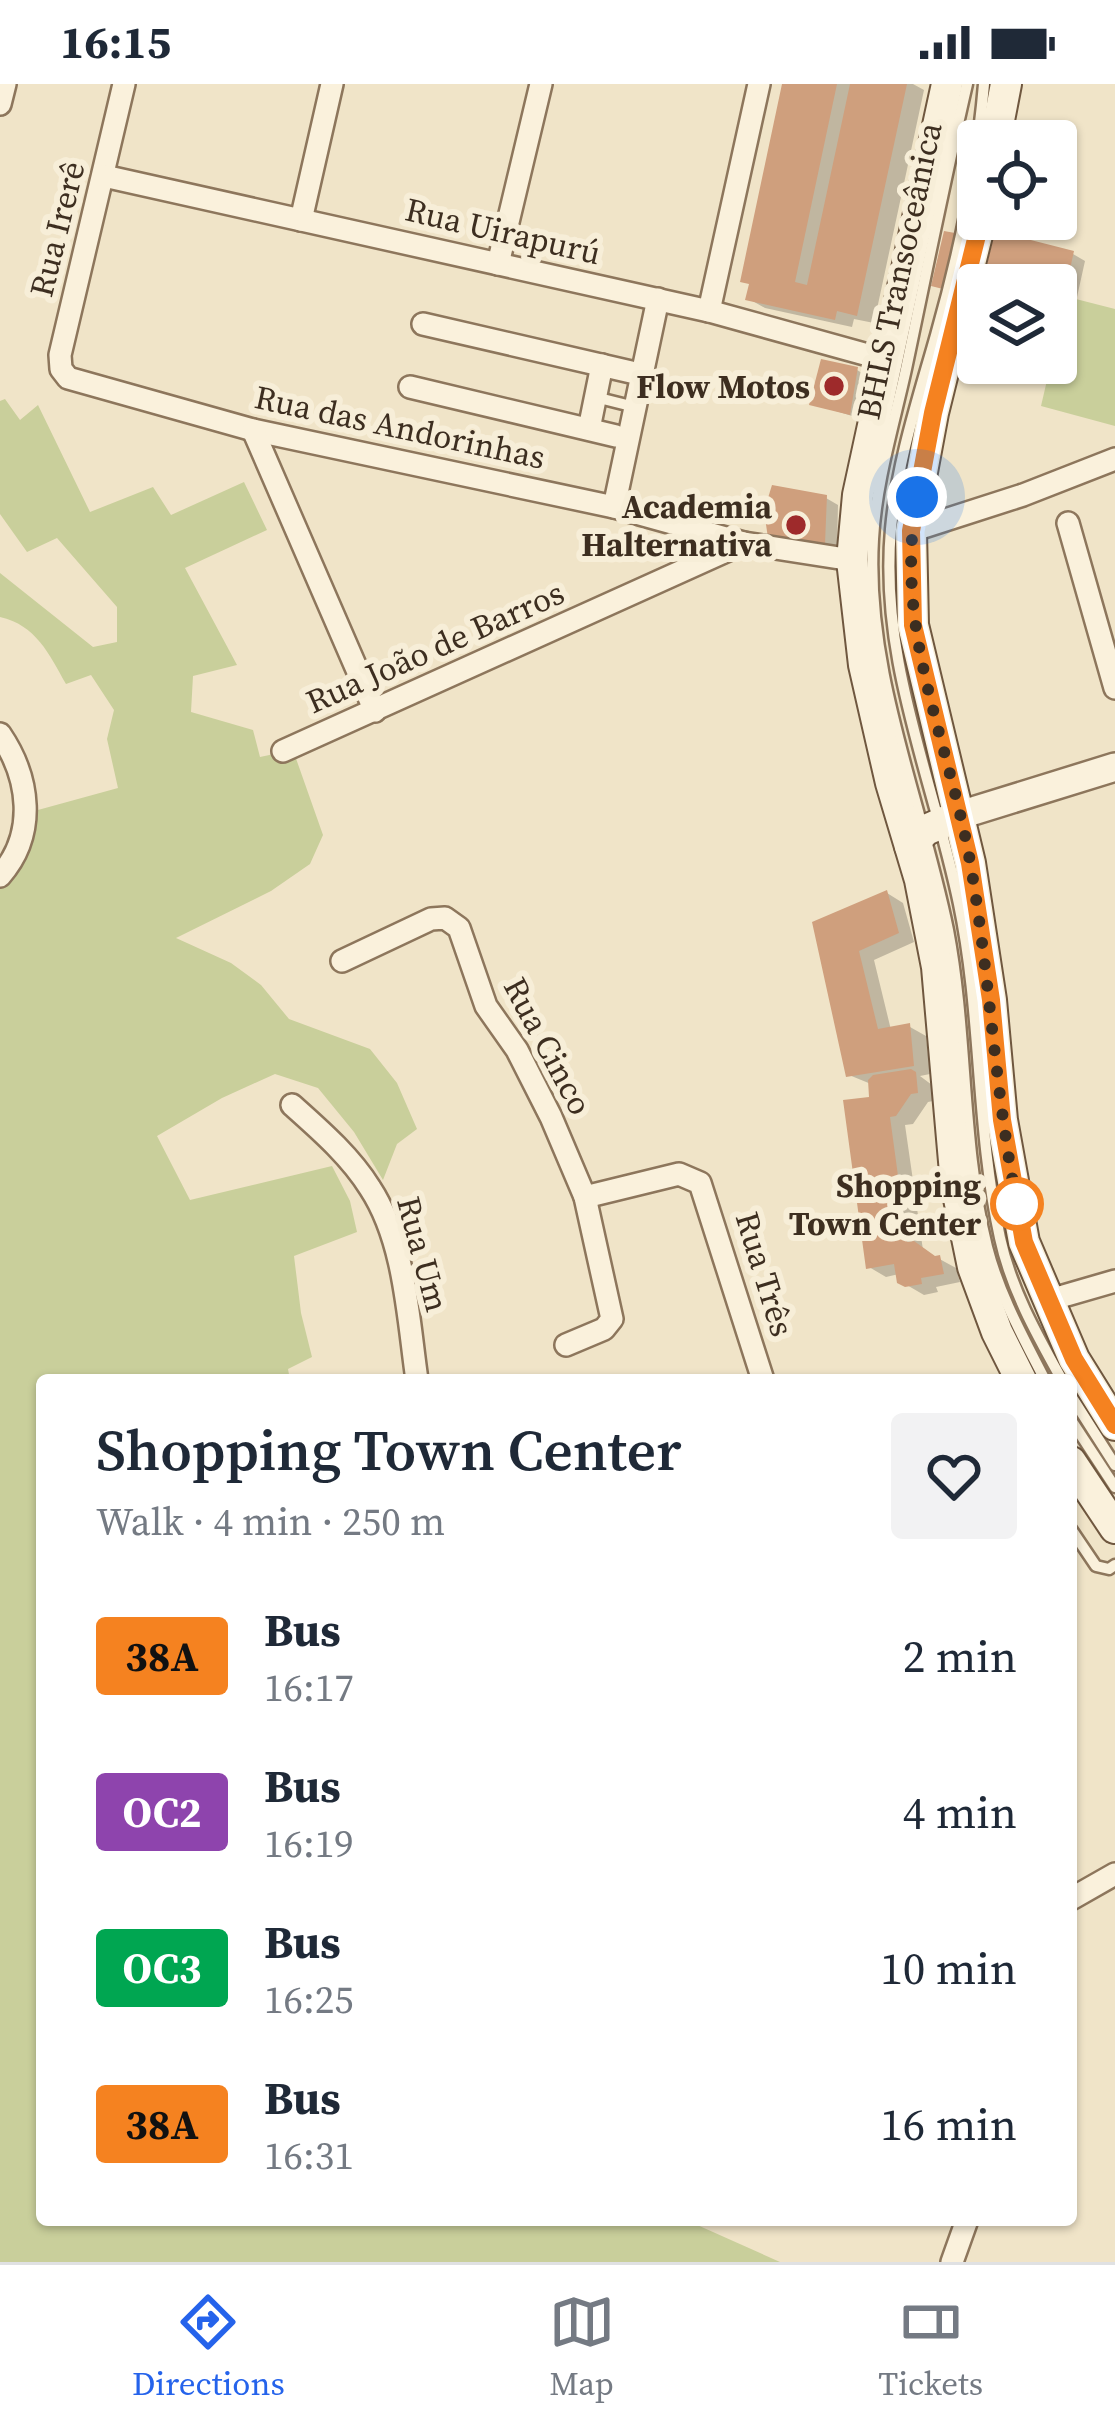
<!DOCTYPE html>
<meta charset="utf-8">
<style>
body{margin:0;font-family:"Source Serif 4",serif;background:#f2f2f3;color:#1f2937;height:100vh;display:flex;flex-direction:column;font-size:45px;white-space:nowrap}
*{box-sizing:border-box;margin:0}
p{font-size:39px;color:#747a83}
.icon{flex:none;width:66px;height:66px;fill:none;stroke:currentColor;stroke-width:2;stroke-linecap:round;stroke-linejoin:round}
.map{position:relative;flex:1;overflow:hidden}
.drawer{position:absolute;left:36px;top:1290px;width:1041px;height:852px;display:flex;flex-direction:column;background:#fff;border-radius:12px;box-shadow:0 3px 9px #0004}
.drawer>*{flex:none}
.badge{padding:0 24px;border-radius:9px;font-size:42px;line-height:78px}
.buttons{position:absolute;left:957px;top:36px;display:grid;gap:24px}
.buttons a{display:grid;place-items:center;width:120px;height:120px;border-radius:12px;background:#fff;box-shadow:0 3px 9px #0004;font-size:60px}
.you{position:absolute;width:60px;height:60px;margin:-30px;border:9px solid #fff;border-radius:50%;background:#1a73e8;box-shadow:0 0 0 18px #1a73e833}
.map>.badge{position:absolute;translate:-50% -50%;box-shadow:0 0 0 6px #fff}
.round{display:grid;place-items:center;flex:none;width:126px;height:126px;border-radius:12px;background:#f2f2f3}
.headline{display:flex;align-items:center;justify-content:space-between;height:204px;padding:0 60px}
h1{font-size:57px;font-weight:600;line-height:90px}
ul{padding:0;list-style:none}
li{display:flex;align-items:center;gap:36px;height:156px;padding:0 60px}
li div{flex:1}
li b{display:block;font-size:45px}
li em{font-style:normal}
li .badge{min-width:132px;font-weight:700;text-align:center}
.status{display:flex;justify-content:space-between;align-items:center;height:84px;padding:0 60px;background:#fff;direction:ltr}
.status svg{height:33px;fill:currentColor}
.tabs{display:flex;justify-content:space-around;align-items:center;height:168px;border-top:3px solid #e0e1e3;background:#fff;font-size:33px;color:#747a83}
.tabs a{display:grid;justify-items:center;gap:6px}
.tabs .active{color:#2563eb}
.map>svg:first-child{display:block}
.green{fill:#c9cf9b}
.shadow{fill:#0003}
.building{fill:#cf9f7d}
.lines{fill:none;stroke-linecap:round;stroke-linejoin:round}
.service-casing{stroke:#8d765c;stroke-width:15}
.minor-casing{stroke:#8d765c;stroke-width:26}
.tertiary-casing{stroke:#8d765c;stroke-width:32}
.secondary-casing{stroke:#6f573f;stroke-width:34}
.service{stroke:#faf1dc;stroke-width:10}
.minor{stroke:#faf1dc;stroke-width:21}
.tertiary{stroke:#faf1dc;stroke-width:27}
.secondary{stroke:#faf1dc;stroke-width:30}
.line-casing{stroke:#fff;stroke-width:27}
.line{stroke:#f58220;stroke-width:18}
.walk{stroke:#3d2e20;stroke-width:12;stroke-dasharray:0 21.6}
.poi-dot{fill:#9e2a2b;stroke:#f7eed8;stroke-width:4.5}
.stop-dot{fill:#fff;stroke:#f58220;stroke-width:6}
.labels{text-anchor:middle;dominant-baseline:central;stroke-width:12;stroke-linejoin:round;paint-order:stroke}
.street-label{font-size:33px;fill:#3d2e20;stroke:#f7eed8}
.poi-label{font-size:33px;font-weight:bold;fill:#3d2e20;stroke:#f7eed8;text-anchor:end}
.stop-label{font-size:33px;font-weight:bold;fill:#3d2e20;stroke:#f7eed8;text-anchor:end}
</style>
<div class="status"><b>16:15</b><svg viewBox="0 0 49 12"><path d="M0 12V9h3v3zM5 12V6h3v6zM10 12V3h3v9zM15 12V0h3v12zM26 1h20v11H26zM47 4h2v5h-2z"/></svg></div>
<div class="map">
<svg width="1115" height="2178" viewBox="0 0 1115 2178">
<rect width="100%" height="100%" fill="#f0e4c8"/>
<g class="green">
<polygon points="1068,213 1115,225 1115,342 1041,322 1051,279 1056,279 1056,260"/>
<path d="M5 315 20 336 38 321 90 428 153 403 171 431 244 398 267 446 185 484 237 581 193 592 191 628 253 646 260 673 293 666 323 751 310 780 271 807 176 854 231 879 261 901 289 935 370 965 397 999 417 1045 397 1060 383 1096 354 1048 318 1004 275 990 222 1014 157 1052 190 1116 332 1082 350 1117 357 1148 294 1172 301 1229 312 1273 288 1285 290 1296H42V2136H686L780 2178H0V771L27 729 118 704 107 655 114 626 91 591 66 600C49 570 36 541 0 533V489L93 563 117 558V523L57 454 27 468 0 430V317Z"/>
</g>
<g class="shadow">
<polygon points="785,0 913,0 924,6 874,239 854,235 852,243 765,224 749,215"/>
<polygon points="1073,170 1085,177 1069,249 1056,246 1056,201 986,201"/>
<polygon points="857,286 869,293 862,335 813,320"/>
<polygon points="826,414 838,421 837,465 783,459"/>
<polygon points="887,809 903,819 914,858 874,876 891,946 910,943 926,952 930,990 920,992 932,1001 933,1017 928,1018 913,1040 905,1041 923,1166 956,1184 960,1198 936,1203 938,1208 924,1211 900,1197 899,1190 886,1193 869,1183 871,1000 849,991 815,840"/>
</g>
<g class="building">
<polygon points="782,0 837,0 795,198 807,201 850,0 907,0 857,232 837,227 835,236 745,216 749,200 740,198"/>
<polygon points="944,147 955,149 943,205 931,202"/>
<polygon points="995,147 1074,167 1058,240 1056,201 982,201"/>
<polygon points="821,275 858,283 850,331 809,321"/>
<polygon points="772,401 827,411 825,460 768,454 764,427"/>
<polygon points="887,806 899,849 859,867 878,945 910,939 914,982 846,993 812,838"/>
<polygon points="911,985 916,988 918,1009 911,1010 896,1032 890,1033 907,1158 914,1157 935,1172 940,1171 944,1190 921,1194 922,1200 905,1203 897,1199 894,1180 866,1185 843,1016 869,1013 868,996 873,991"/>
</g>
<g class="lines">
<g class="service-casing">
<g id="service">
<path d="M967 0C945 95 926 190 906 285 894 340 876 398 873 455 865 589 922 717 948 846 968 951 961 1059 987 1163 999 1210 1023 1253 1045 1296"/>
<path d="M984 0C977 83 959 170 936 251 918 315 897 378 891 445 879 576 933 694 959 820 982 930 976 1045 1000 1154 1011 1205 1037 1251 1062 1296"/>
<polyline points="950,275 978,277"/>
<polyline points="987,279 1023,288 1035,279"/>
<polyline points="595,313 635,323"/>
<polyline points="1071,1312 1115,1381"/>
<polyline points="1071,1336 1115,1403"/>
<polyline points="1071,1445 1096,1482 1109,1485 1115,1481"/>
</g>
</g>
<g class="minor-casing">
<g id="minor">
<polyline points="124,0 60,271 61,285 68,294 253,346 614,423 744,459 852,476"/>
<polyline points="0,20 5,0"/>
<polyline points="104,92 709,227 886,276"/>
<polyline points="301,136 332,0"/>
<polyline points="498,180 541,0"/>
<polyline points="709,227 759,0"/>
<polyline points="423,240 631,288"/>
<polyline points="410,303 616,352"/>
<polyline points="589,345 602,281"/>
<polyline points="253,346 375,627"/>
<polyline points="614,423 658,215"/>
<polyline points="1068,439 1115,604"/>
<polyline points="911,447 1023,411 1115,375"/>
<path d="M0 650C30 694 37 750 0 792"/>
<polyline points="283,667 744,459"/>
<polyline points="342,877 431,835 445,834 459,844 486,922 517,966 551,1033 585,1113 612,1235 604,1245 566,1261"/>
<path d="M292 1021C320 1046 350 1072 370 1104 405 1157 408 1234 417 1296"/>
<polyline points="585,1113 679,1090 700,1099 763,1296"/>
<polyline points="1046,1217 1115,1197"/>
<polyline points="1071,1815 1115,1790"/>
<polyline points="952,2178 967,2136"/>
</g>
</g>
<g class="tertiary-casing">
<polyline id="tertiary" points="960,731 1115,683"/>
</g>
<g class="secondary-casing">
<g id="secondary">
<polyline points="947,0 858,411 852,476 864,581 891,699 920,796 937,883 956,1100 973,1183 997,1248 1021,1296"/>
<polyline points="995,57 1006,0"/>
<polyline points="981,135 933,329 911,447 913,541 970,779 991,916 1002,1036 1024,1158 1074,1275 1115,1341"/>
<polyline points="910,762 926,746 960,731"/>
<polyline points="1071,1378 1115,1444"/>
</g>
</g>
<use href="#service" class="service"/>
<use href="#minor" class="minor"/>
<use href="#tertiary" class="tertiary"/>
<use href="#secondary" class="secondary"/>
</g>
<g class="lines">
<g class="line-casing">
<polyline id="line" points="981,135 933,329 911,447 913,541 970,779 991,916 1002,1036 1024,1158 1074,1275 1115,1341"/>
</g>
<use href="#line" class="line"/>
<path class="walk" d="M917 413C893 547 949 654 971 783 990 895 995 1008 1017 1120"/>
</g>
<g class="poi-dot">
<circle cx="834" cy="302" r="12"/>
<circle cx="796" cy="441" r="12"/>
</g>
<circle class="stop-dot" cx="1017" cy="1120" r="24"/>
<g class="labels">
<g class="street-label">
<text transform="translate(57 145) rotate(-76)">Rua Irerê</text>
<text transform="translate(503 147) rotate(13)">Rua Uirapurú</text>
<text transform="translate(899 187) rotate(-78)">BHLS Transoceânica</text>
<text transform="translate(400 343) rotate(12)">Rua das Andorinhas</text>
<text transform="translate(435 563) rotate(-24)">Rua João de Barros</text>
<text transform="translate(548 962) rotate(62)">Rua Cinco</text>
<text transform="translate(423 1170) rotate(75)">Rua Um</text>
<text transform="translate(765 1190) rotate(73)">Rua Três</text>
</g>
<g class="poi-label">
<text x="810" y="302">Flow Motos</text>
<text x="772" y="422">Academia<tspan x="772" dy="38">Halternativa</tspan></text>
</g>
<g class="stop-label">
<text x="981" y="1101">Shopping<tspan x="981" dy="38">Town Center</tspan></text>
</g>
</g>
</svg>
<div class="buttons">
<a><svg class="icon" aria-label="locate" viewBox="0 0 24 24"><circle cx="12" cy="12" r="6"/><path d="M12 2v4M12 18v4M2 12h4M18 12h4"/></svg></a>
<a><svg class="icon" aria-label="layers" viewBox="0 0 24 24"><path d="M12 4l9 5-9 5-9-5zM3 14l9 5 9-5"/></svg></a>
</div>
<div class="you" style="left:917px;top:413px"></div>
<section class="drawer">
<div class="headline"><div><h1>Shopping Town Center</h1><p>Walk · 4 min · 250 m</p></div><a class="round"><svg class="icon" aria-label="heart" viewBox="0 0 24 24"><path d="M12 20l-8-8c-3-5 5-10 8-4 3-6 11-1 8 4z"/></svg></a></div>
<ul>
<li><span class="badge" style="background:#f58220;color:#111">38A</span><div><b>Bus</b><p>16:17</p></div><em>2 min</em></li>
<li><span class="badge" style="background:#8e44ad;color:#fff">OC2</span><div><b>Bus</b><p>16:19</p></div><em>4 min</em></li>
<li><span class="badge" style="background:#00a651;color:#fff">OC3</span><div><b>Bus</b><p>16:25</p></div><em>10 min</em></li>
<li><span class="badge" style="background:#f58220;color:#111">38A</span><div><b>Bus</b><p>16:31</p></div><em>16 min</em></li>
</ul>
</section>
</div>
<nav class="tabs">
<a class="active"><svg class="icon" aria-label="directions" viewBox="0 0 24 24"><path d="M12 3l9 9-9 9-9-9zM9 14v-3h6M13 9l2 2-2 2"/></svg>Directions</a>
<a><svg class="icon" aria-label="map" viewBox="0 0 24 24"><path d="M3 6l6-2 6 2 6-2v14l-6 2-6-2-6 2zM9 4v14M15 6v14"/></svg>Map</a>
<a><svg class="icon" aria-label="tickets" viewBox="0 0 24 24"><path d="M3 7h18v10H3zM15 7v10"/></svg>Tickets</a>
</nav>
